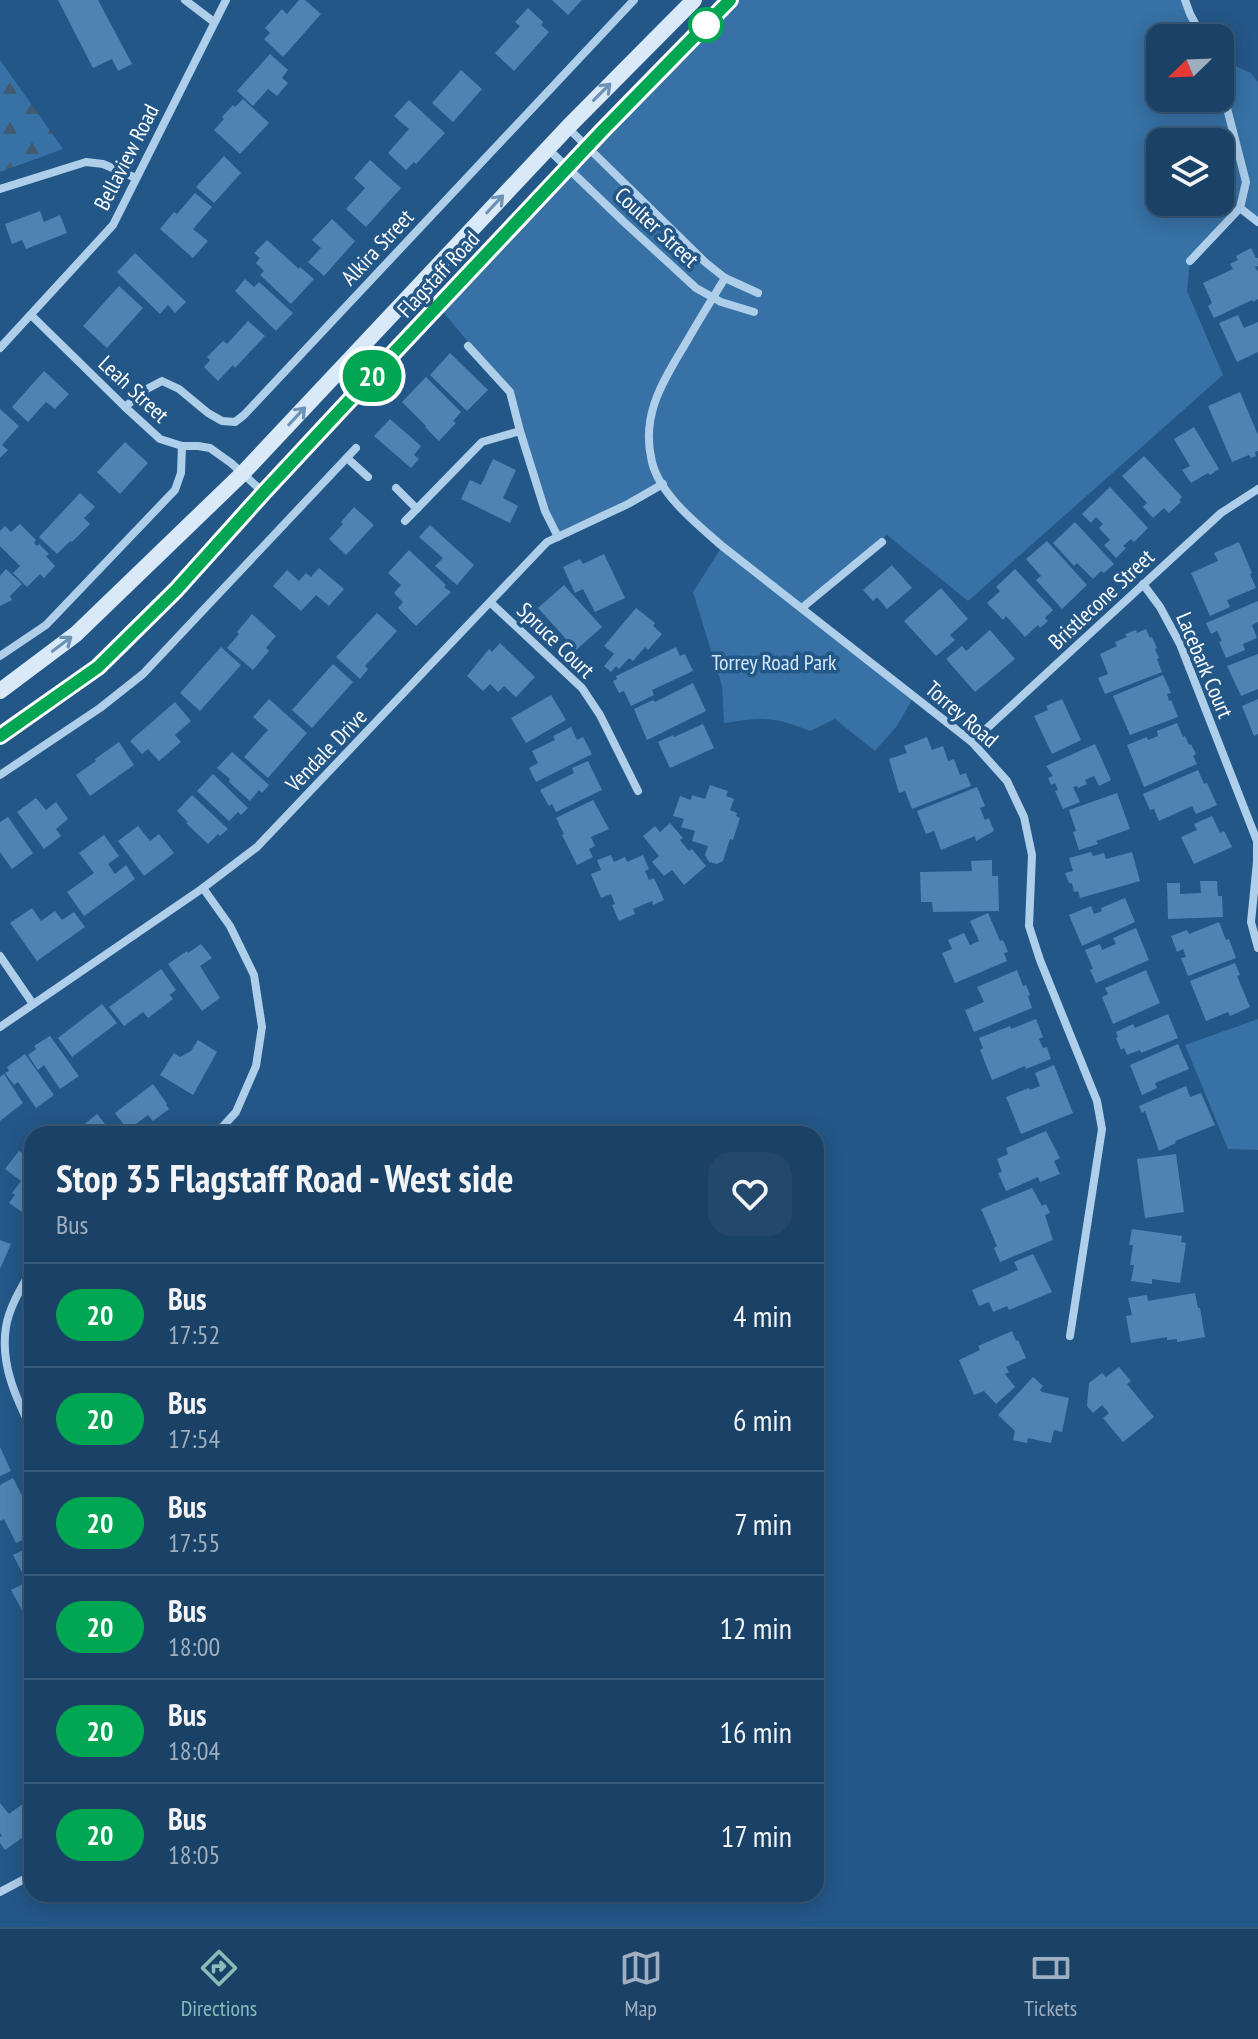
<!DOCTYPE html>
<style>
body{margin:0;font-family:"PT Sans Narrow",sans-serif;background:#23486c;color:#f1f3f6;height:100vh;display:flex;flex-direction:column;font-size:30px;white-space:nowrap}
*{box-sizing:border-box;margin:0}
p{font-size:26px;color:#9fafbf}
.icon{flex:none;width:44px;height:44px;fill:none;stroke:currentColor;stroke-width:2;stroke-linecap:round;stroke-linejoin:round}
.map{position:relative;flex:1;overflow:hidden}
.details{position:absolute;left:24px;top:1126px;width:800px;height:776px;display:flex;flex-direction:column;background:#1a4166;border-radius:24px;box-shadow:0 4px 20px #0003,0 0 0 2px #385a7a}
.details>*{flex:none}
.badge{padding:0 16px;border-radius:26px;font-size:28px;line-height:52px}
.needle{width:52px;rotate:247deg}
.buttons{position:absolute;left:1146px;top:24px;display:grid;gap:16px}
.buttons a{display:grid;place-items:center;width:88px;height:88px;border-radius:16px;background:#1a4166;box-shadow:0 4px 20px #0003,0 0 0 2px #385a7a;font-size:40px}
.map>.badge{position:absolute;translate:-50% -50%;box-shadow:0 0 0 4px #fff}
.round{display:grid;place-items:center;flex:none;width:84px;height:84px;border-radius:24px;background:#23486c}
.headline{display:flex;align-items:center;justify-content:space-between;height:136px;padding:0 32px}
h1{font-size:38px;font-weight:800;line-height:60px}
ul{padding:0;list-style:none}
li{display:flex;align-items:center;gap:24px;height:104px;padding:0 32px;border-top:2px solid #385a7a}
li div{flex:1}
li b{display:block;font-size:30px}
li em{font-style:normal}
li .badge{min-width:88px;font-weight:700;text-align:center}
.menu{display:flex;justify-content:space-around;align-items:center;height:112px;border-top:2px solid #385a7a;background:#1a4166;font-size:22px;color:#9fafbf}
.menu a{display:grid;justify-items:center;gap:4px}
.menu .active{color:#8bbbb9}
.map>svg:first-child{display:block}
.green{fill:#3771a5;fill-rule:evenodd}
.forest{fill:url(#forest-firs)}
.building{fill:#4f83b2}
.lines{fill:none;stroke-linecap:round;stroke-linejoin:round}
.street{stroke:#aeceea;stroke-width:8}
.secondary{stroke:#d9e9f8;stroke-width:16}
.oneway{stroke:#6c91b5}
.line-casing{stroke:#fff;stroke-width:18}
.line{stroke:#00a651;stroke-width:12}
.stop-dot{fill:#fff;stroke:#00a651;stroke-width:4}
.labels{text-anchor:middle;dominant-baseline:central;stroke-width:7;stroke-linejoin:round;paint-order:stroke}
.street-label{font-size:22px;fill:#fff;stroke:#235788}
.park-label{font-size:22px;fill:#d2e6f7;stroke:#235788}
</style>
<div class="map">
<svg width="1258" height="1927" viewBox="0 0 1258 1927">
<defs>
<pattern id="forest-firs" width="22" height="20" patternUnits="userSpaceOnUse" patternTransform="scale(2)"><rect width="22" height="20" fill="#3771a5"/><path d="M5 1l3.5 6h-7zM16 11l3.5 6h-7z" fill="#445b70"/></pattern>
</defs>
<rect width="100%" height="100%" fill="#235788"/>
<g class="green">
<path d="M730 0H1185L1203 38H1160V98H1220V59L1251 73 1258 82V222L1240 208 1190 261 1187 291 1223 375 968 601 887 535 803 607 722 546 663 484 558 537 545 511 510 392 438 306ZM1160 142H1220V202H1160Z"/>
<path d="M721 548 913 698 897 726 875 751 835 719 810 731C772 716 763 717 724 723L722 686 693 592Z"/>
<polygon points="1258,1019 1258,1150 1228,1149 1185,1045"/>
</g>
<polygon class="forest" points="0,60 63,149 0,172"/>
<g class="building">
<polygon points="58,0 98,0 132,64 118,71 112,59 93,68"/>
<polygon points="299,0 305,0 321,14 283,57 264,39 270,33 265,28 282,9 287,14"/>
<polygon points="552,0 582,0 568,15"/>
<polygon points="528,8 543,22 541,25 549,32 514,71 495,53 520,26 515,22"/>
<polygon points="270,54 288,70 282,78 288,83 277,96 268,89 253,106 237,91"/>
<polygon points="461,70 482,89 453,122 432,103"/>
<polygon points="243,99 269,123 240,154 214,130 224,119 222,117 233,105 235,107"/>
<polygon points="409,100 445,133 416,164 414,162 406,170 388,153 409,129 394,116"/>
<polygon points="224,156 241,173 214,203 196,187"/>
<polygon points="370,160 401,188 366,227 346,209 365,188 354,178"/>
<polygon points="195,193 212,207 193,229 208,241 193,258 160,229 174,212 177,214"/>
<polygon points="40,211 44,222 60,215 67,233 26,249 22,240 12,244 5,224"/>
<polygon points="332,219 355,241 324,276 308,262 321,248 312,240"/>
<polygon points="267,240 299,269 300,267 314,279 291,304 260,275 264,271 256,263 260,258 254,253"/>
<polygon points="1251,248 1256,258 1258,258 1258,266 1255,267 1258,272 1258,299 1253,302 1252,300 1214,318 1208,306 1212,303 1203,283 1233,269 1230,264 1238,260 1236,256"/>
<polygon points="135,253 186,302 175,313 168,305 160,314 117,272"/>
<polygon points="245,279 254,287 259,282 293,313 276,331 235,291"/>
<polygon points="119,286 143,308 107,348 83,326"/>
<polygon points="1238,315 1244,328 1258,322 1258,352 1237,362 1219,323"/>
<polygon points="248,321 265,336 235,368 233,365 218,381 204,367 210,360 207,357 223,341 227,344"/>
<polygon points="450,353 488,390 467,411 430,375"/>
<polygon points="44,371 69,394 55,409 46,402 28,422 12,407"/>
<polygon points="426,377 461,412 453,421 456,423 439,441 425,427 426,426 402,402"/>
<polygon points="1240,392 1258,435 1258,451 1255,452 1256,456 1251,458 1249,455 1232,462 1208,406"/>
<polygon points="0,409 19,426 2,445 8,450 0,458"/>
<polygon points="390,419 421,446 414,455 419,459 411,468 374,436"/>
<polygon points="1194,427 1219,469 1210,475 1208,473 1191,483 1182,470 1190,466 1174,439"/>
<polygon points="125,442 148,463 120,494 97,472"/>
<polygon points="1144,456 1182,497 1179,500 1181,502 1169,513 1164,508 1153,518 1143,507 1147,503 1122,476"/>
<polygon points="493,459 516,470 503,498 518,506 510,523 461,499 470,480 481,485"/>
<polygon points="1110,487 1148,528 1134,542 1131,539 1123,546 1126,548 1116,558 1104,545 1110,540 1099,528 1103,524 1096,517 1091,523 1082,514"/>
<polygon points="80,493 95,507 84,518 90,524 72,542 70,541 57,554 39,537"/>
<polygon points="354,507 374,525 346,555 329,539 343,524 341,522"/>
<polygon points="1075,522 1114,564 1104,573 1101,571 1093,579 1077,563 1074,566 1053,543"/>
<polygon points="20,524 36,540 34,543 37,546 39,544 49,554 46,556 55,566 44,578 40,574 27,587 13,573 20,566 0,546 0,531 5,526 11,532"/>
<polygon points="430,525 474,565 457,585 435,566 443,558 419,537"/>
<polygon points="1047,541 1087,585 1062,609 1036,580 1041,576 1026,559"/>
<polygon points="1239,542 1252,573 1250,574 1256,588 1227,600 1230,607 1210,616 1191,573 1218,561 1214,553"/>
<polygon points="409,550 446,585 444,587 451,592 416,626 398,608 403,602 394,593 401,585 388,573"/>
<polygon points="604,554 625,598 595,612 583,589 575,593 563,567 580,559 583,564"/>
<polygon points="892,565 912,588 887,609 877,597 873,601 863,590"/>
<polygon points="319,568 344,589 329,606 316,595 301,611 273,586 287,570 299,581 306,573 311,577"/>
<polygon points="6,569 22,584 10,596 12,600 0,606 0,576"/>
<polygon points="1015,569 1053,610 1045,618 1048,621 1040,628 1038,625 1025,637 1006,616 1003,620 987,603 1000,591 996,587"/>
<polygon points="564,585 602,627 576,650 538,608"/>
<polygon points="941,588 968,619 950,635 955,640 936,656 904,621"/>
<polygon points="1258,601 1258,622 1252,625 1257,638 1243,644 1245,650 1226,658 1219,642 1222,641 1217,631 1211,634 1206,623"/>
<polygon points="636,608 655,623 653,626 662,634 648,650 645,647 633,661 629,658 619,669 616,666 611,672 604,666 614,654 604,646"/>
<polygon points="377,613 397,631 365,666 368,669 360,679 336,657"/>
<polygon points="252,614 276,636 266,648 269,651 253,670 227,648 239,634 237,632"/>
<polygon points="1146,629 1150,638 1152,637 1157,648 1155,649 1159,658 1157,659 1162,672 1105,694 1098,678 1108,674 1100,654 1117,646 1115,642 1127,637 1125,634 1136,630 1137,633"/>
<polygon points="990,630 1015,659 975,692 946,659 962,646 966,651"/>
<polygon points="500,643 535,677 516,697 504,686 498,692 490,684 483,691 467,676 489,649 492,652"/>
<polygon points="221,647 241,665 200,711 180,693"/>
<polygon points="676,647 680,656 685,654 693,671 652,690 654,695 631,706 624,691 619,693 613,681 617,679 616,676"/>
<polygon points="1258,654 1258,689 1241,696 1227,666"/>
<polygon points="333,664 353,682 312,728 292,710"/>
<polygon points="1163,675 1171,693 1167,694 1169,701 1171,700 1178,717 1130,735 1113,696"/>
<polygon points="693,683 706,711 647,740 634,709 653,700 655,702"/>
<polygon points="551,695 566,720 526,743 511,718"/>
<polygon points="269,699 307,733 268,778 244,757 268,730 253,717"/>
<polygon points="1062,699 1081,740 1052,754 1034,716 1048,710 1046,706"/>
<polygon points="1258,699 1258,734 1254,736 1242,706"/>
<polygon points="175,702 191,721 175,735 181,742 159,761 148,749 142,754 130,741"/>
<polygon points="1177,723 1183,737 1185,736 1189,745 1191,744 1196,754 1193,756 1197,764 1144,787 1127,745 1147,737 1148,740 1158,736 1157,731"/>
<polygon points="703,724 714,748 670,768 658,742 673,735 674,737"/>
<polygon points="571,727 577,740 583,737 592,754 536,782 529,768 538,763 532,751 555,740 553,736"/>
<polygon points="927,737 932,750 943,746 948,761 954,759 960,775 966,773 971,786 912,809 905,791 899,793 889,759 907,753 904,746"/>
<polygon points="119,742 134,765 90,796 76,775 96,761 95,759"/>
<polygon points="1095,744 1111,780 1099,786 1094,776 1085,780 1087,784 1078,788 1077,786 1073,787 1080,802 1063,809 1055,791 1058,790 1055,783 1051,785 1048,778 1053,776 1046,766"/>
<polygon points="232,752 269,785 262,793 259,790 250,801 229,782 230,779 217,768"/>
<polygon points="588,761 602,790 556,812 552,804 549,806 540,790 574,773 572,768"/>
<polygon points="1198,770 1204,784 1207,783 1217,805 1196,814 1192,806 1159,821 1154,809 1150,810 1143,794"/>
<polygon points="213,774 248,808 241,815 238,812 229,821 197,791"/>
<polygon points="710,785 728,791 726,796 734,799 730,810 737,813 736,816 740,818 733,840 730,839 723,861 717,864 709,862 705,855 708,846 692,841 695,831 681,827 684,819 673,816 680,796 691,800 692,795 705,799"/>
<polygon points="977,787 985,806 980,808 985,820 989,818 994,831 976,841 975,836 941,850 934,831 926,834 917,811"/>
<polygon points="1117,793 1130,829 1096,841 1098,844 1079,850 1073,832 1076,831 1069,810"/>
<polygon points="192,795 228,829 220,836 218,834 208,844 186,823 188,822 177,811"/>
<polygon points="36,798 46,810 56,802 68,819 56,829 61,836 44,849 17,812"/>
<polygon points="593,800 609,829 591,837 595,846 589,849 593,857 577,865 562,835 564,834 556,818"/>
<polygon points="1212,816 1220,833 1224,831 1232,847 1194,864 1181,837 1197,830 1194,824"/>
<polygon points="8,817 33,853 12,869 0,852 0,822"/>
<polygon points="670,823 683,838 680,840 689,851 692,849 706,866 684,885 672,870 664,876 652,862 659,856 643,836 655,826 660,832"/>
<polygon points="138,826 150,841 159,834 174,853 144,876 118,841"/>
<polygon points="104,835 119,856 108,864 115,874 126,865 135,879 84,916 67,892 94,873 79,853"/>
<polygon points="1091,852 1093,856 1104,853 1106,859 1132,852 1140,881 1080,898 1078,891 1074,892 1072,883 1069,883 1065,873 1073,871 1069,858"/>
<polygon points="611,855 614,862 625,857 627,862 643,855 649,869 645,871 649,880 654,878 664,900 653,905 652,901 633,909 635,914 619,921 612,905 615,904 611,894 601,898 591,874 601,870 597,860"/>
<polygon points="992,860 992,876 998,876 999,911 933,912 932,902 921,902 920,872 972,871 971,861"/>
<polygon points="1200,881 1217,881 1218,896 1222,896 1223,917 1168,919 1167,883 1180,883 1180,894 1201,893"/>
<polygon points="1125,898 1135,922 1082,946 1069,915 1091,906 1094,914 1102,911 1101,908"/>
<polygon points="32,908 41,921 55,911 62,920 74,912 85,927 37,961 10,923"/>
<polygon points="988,913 1000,941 1003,940 1008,952 1004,953 1007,961 955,983 942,953 952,949 948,940 964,933 970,945 979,941 970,921"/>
<polygon points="1219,922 1226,940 1229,939 1236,958 1188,976 1181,958 1186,957 1183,949 1177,952 1171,936 1187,930 1189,934"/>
<polygon points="1136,928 1149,960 1096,983 1090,970 1093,969 1085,950 1100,944 1102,950 1116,944 1113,938"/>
<polygon points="201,944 212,958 200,966 220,998 202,1011 168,964 187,951 188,953"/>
<polygon points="1235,963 1240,975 1237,976 1250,1007 1230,1016 1228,1012 1206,1021 1190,981"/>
<polygon points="161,969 176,990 170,995 173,999 148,1018 143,1012 124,1026 109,1007"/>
<polygon points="1017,970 1023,986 1026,985 1030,995 1028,996 1032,1008 974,1032 965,1010 984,1002 977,987"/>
<polygon points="1146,970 1160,1003 1113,1024 1102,997 1108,994 1105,988"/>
<polygon points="102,1004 117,1023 72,1057 58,1038"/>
<polygon points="1168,1014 1178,1038 1141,1053 1140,1050 1127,1055 1124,1048 1121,1050 1116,1038 1118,1037 1116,1032 1133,1024 1135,1028"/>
<polygon points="1036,1019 1043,1037 1039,1039 1043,1048 1047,1047 1051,1059 1026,1069 1025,1066 992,1080 980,1050 983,1048 979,1038 1010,1026 1011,1029"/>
<polygon points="50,1036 79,1076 60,1089 44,1065 38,1070 28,1055 36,1049 34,1046"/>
<polygon points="198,1040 217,1052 193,1095 160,1075 174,1053 180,1057 191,1051"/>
<polygon points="1178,1044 1189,1069 1155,1083 1157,1088 1142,1095 1130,1065"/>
<polygon points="25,1054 54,1095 36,1108 18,1082 14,1085 5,1073 9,1071 7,1067"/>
<polygon points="1054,1065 1073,1113 1021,1134 1006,1097 1029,1088 1030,1090 1040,1086 1035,1073"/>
<polygon points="4,1074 23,1103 0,1121 0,1077"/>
<polygon points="153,1084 167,1104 166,1105 169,1109 153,1121 148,1115 128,1130 115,1113"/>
<polygon points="1186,1086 1190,1097 1201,1093 1215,1125 1175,1141 1176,1143 1159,1151 1145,1111 1142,1113 1139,1106"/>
<polygon points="97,1114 113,1134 72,1134"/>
<polygon points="1046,1131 1060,1158 1054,1161 1060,1174 1040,1182 1038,1177 1006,1191 998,1173 1002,1172 997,1159 1008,1154 1006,1148"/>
<polygon points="19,1151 32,1160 32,1210 29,1208 25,1214 9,1203 15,1195 12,1193 21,1181 5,1169"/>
<polygon points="1176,1154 1184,1212 1145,1218 1137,1159"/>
<polygon points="1032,1188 1042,1206 1046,1204 1050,1213 1045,1215 1053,1240 1000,1262 994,1248 997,1246 981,1209"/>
<polygon points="1132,1229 1182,1236 1181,1242 1186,1243 1180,1283 1152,1279 1152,1284 1131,1281 1134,1265 1130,1265 1133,1245 1129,1245"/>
<polygon points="0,1240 11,1244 0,1269"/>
<polygon points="1033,1254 1052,1292 1009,1310 1007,1306 993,1312 989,1302 979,1306 972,1290 1018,1270 1014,1262"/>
<polygon points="1195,1293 1198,1308 1200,1308 1205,1337 1177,1342 1177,1339 1167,1340 1167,1337 1131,1343 1126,1316 1132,1315 1128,1298 1147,1295 1148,1301"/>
<polygon points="1012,1331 1016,1341 1018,1340 1026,1358 1006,1367 1009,1372 1005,1374 1015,1387 996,1404 984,1391 974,1395 959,1360 980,1350 978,1346"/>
<polygon points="1119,1367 1131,1381 1127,1384 1154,1417 1123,1442 1103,1418 1109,1413 1102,1405 1093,1413 1087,1406 1089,1383 1102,1373 1106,1377"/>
<polygon points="1033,1377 1043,1386 1040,1390 1042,1392 1069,1398 1062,1432 1054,1430 1051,1443 1028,1438 1027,1443 1013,1440 1015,1431 998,1415"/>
<polygon points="0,1447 11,1471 0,1476"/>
<polygon points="13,1478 32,1515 32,1535 16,1543 4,1519 0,1521 0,1485"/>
<polygon points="32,1546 32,1605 22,1610 11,1590 27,1582 13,1555"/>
<polygon points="28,1800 32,1806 32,1838 29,1833 5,1850 0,1843 0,1837 2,1836 0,1833 0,1803 9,1814"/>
</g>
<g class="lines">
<g class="street">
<polyline points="185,0 214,22"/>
<polyline points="1185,0 1190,14 1203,38"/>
<polyline points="568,128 705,262 725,278 758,293"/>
<polyline points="548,149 624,222 696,288 721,302 754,312"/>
<polyline points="0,189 86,162 103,164 136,178"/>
<polyline points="1240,208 1258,222"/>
<polyline points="1190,261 1240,208 1246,182 1220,81"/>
<path d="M725 278C712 299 699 320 687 341 664 380 640 414 652 462 660 495 697 524 722 546L972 742 1007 781 1024 817 1032 855 1029 926 1040 960 1097 1101 1102 1129 1070 1336"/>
<polyline points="31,315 125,407 160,439 182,446 198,446 210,448 231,463 263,492"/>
<polyline points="468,346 510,392 520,431 545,511 558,537"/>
<polyline points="0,348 113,225 226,0"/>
<polyline points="125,407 145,390 162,381 179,389 208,413 222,421 235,422 244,415 634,0"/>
<polyline points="347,458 368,477"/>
<polyline points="396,488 417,509"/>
<polyline points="405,521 482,442 520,431"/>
<polyline points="1143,584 1160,607 1180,644 1257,841 1257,862 1251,922 1258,948"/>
<polyline points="491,603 582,688 600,715 638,791"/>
<polyline points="803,607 882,542"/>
<polyline points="0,656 46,625 175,490 181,473 182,446"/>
<polyline points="972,742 1221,513 1258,489"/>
<polyline points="0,775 100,708 143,674 356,448"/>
<polyline points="203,888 230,926 254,975 262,1027 256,1066 236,1112 216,1134"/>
<polyline points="0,956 33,1004"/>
<polyline points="0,1027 203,888 257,847 547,542 628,504 663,484"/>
<path d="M32 1269C22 1287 9 1307 6 1327 0 1364 16 1398 32 1430"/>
<polyline points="0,1892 32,1875"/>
</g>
<g class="secondary">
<polyline points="0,691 76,634 243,473 568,127 694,0"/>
<polyline points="0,736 98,667 176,590 264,492 380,367 602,131 730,0"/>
</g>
</g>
<defs><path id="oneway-shaft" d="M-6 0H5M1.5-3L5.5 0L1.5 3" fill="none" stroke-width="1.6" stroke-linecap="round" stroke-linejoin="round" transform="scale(2)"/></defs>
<g class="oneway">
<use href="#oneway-shaft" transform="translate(602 92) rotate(-45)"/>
<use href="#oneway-shaft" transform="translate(495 204) rotate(-47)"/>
<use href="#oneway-shaft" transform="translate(297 416) rotate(-47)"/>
<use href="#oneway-shaft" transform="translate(62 644) rotate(-37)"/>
</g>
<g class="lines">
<g class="line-casing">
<polyline id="line" points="0,736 98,667 176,590 264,492 399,347 602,131 730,0"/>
</g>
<use href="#line" class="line"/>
</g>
<circle class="stop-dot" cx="706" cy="25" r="16"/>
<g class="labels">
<g class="street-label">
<text transform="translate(126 157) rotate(-63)">Bellaview Road</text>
<text transform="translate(657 227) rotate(43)">Coulter Street</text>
<text transform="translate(377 247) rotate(-47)">Alkira Street</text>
<text transform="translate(438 274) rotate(-47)">Flagstaff Road</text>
<text transform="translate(134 389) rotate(43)">Leah Street</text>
<text transform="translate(1101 599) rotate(-43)">Bristlecone Street</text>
<text transform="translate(556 640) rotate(44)">Spruce Court</text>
<text transform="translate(1205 665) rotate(67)">Lacebark Court</text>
<text transform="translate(962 714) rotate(41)">Torrey Road</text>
<text transform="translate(326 750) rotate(-46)">Vendale Drive</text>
</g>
<g class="park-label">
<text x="774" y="662">Torrey Road Park</text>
</g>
</g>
</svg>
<div class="buttons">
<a><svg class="needle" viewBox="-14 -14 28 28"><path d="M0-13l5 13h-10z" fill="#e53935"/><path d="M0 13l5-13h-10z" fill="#9fafbf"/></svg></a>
<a><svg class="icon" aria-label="layers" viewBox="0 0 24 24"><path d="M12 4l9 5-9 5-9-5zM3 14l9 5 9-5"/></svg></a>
</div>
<b class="badge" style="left:372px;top:376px;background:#00a651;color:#fff">20</b>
<section class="details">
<div class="headline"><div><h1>Stop 35 Flagstaff Road - West side</h1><p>Bus</p></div><a class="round"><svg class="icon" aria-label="heart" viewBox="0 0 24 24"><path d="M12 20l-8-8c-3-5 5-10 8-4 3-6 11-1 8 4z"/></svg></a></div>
<ul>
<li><span class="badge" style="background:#00a651;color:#fff">20</span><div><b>Bus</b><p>17:52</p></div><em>4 min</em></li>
<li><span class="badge" style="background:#00a651;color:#fff">20</span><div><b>Bus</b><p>17:54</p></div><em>6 min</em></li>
<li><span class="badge" style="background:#00a651;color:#fff">20</span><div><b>Bus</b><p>17:55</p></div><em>7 min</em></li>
<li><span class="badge" style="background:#00a651;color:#fff">20</span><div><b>Bus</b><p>18:00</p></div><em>12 min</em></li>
<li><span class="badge" style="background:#00a651;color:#fff">20</span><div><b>Bus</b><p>18:04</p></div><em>16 min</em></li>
<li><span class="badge" style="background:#00a651;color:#fff">20</span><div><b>Bus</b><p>18:05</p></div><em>17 min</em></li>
</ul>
</section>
</div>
<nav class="menu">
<a class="active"><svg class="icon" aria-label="directions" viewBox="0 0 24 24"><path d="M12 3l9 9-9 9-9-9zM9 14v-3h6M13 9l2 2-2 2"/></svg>Directions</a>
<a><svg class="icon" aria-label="map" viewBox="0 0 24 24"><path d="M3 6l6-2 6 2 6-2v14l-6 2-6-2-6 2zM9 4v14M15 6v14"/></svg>Map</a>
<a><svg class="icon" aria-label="tickets" viewBox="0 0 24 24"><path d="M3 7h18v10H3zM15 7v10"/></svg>Tickets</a>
</nav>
